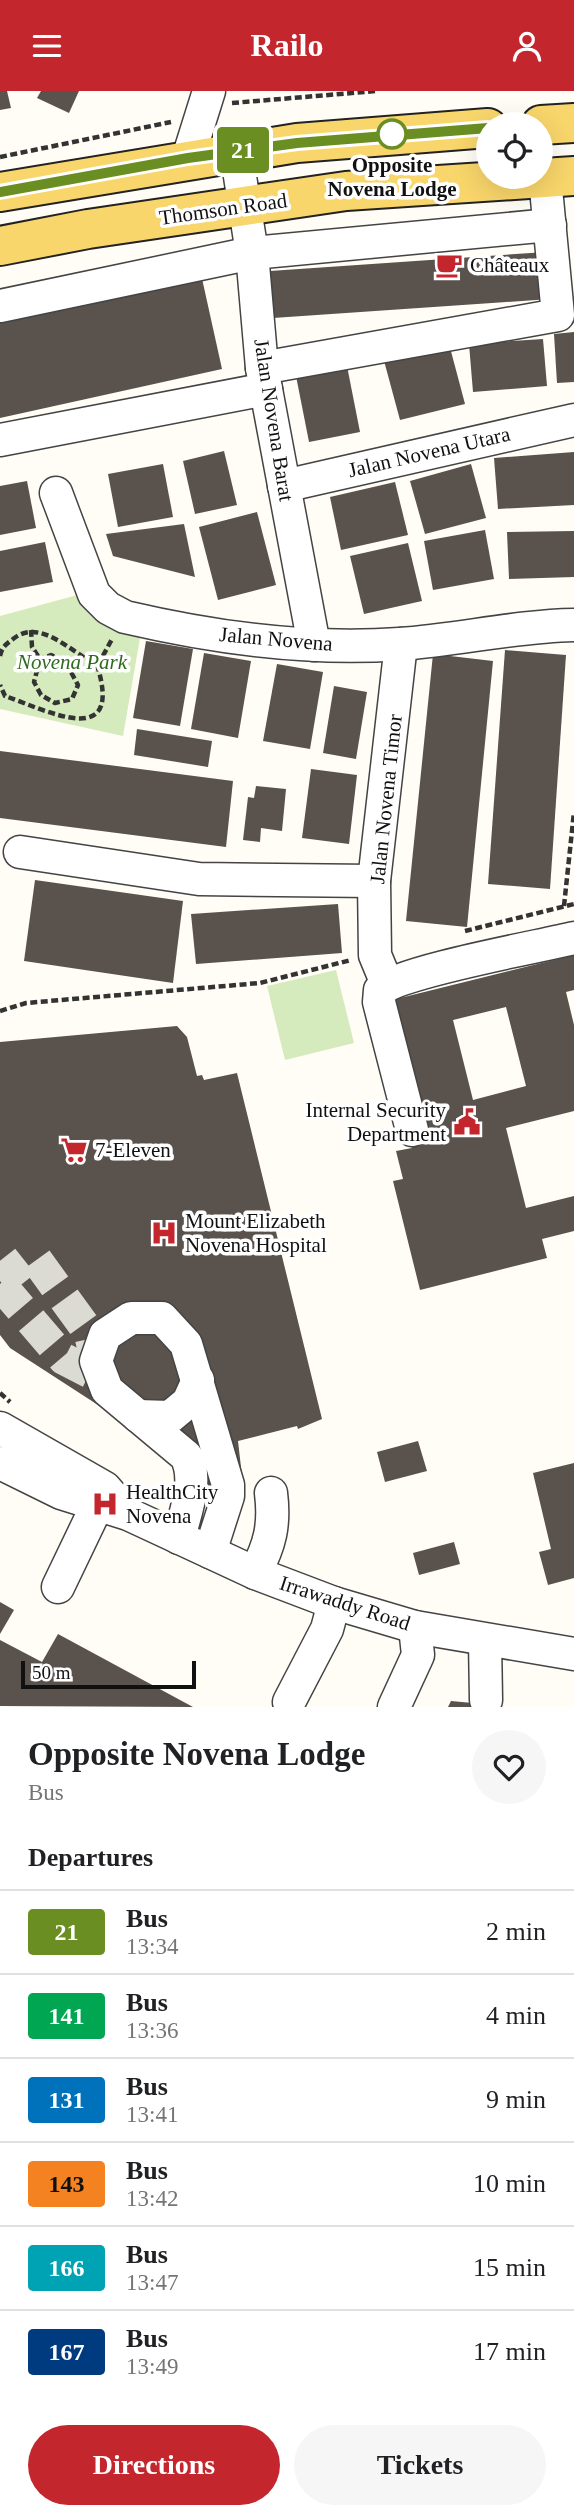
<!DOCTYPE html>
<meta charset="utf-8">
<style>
body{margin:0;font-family:Georgia,serif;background:#f6f6f6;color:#202124;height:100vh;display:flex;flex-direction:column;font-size:26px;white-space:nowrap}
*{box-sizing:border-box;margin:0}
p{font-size:23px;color:#757577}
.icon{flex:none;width:38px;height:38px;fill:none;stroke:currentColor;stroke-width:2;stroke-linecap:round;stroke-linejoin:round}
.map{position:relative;height:1616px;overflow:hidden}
.drawer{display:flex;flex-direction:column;background:#fff;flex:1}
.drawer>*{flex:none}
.badge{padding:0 14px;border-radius:5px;font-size:24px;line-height:46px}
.buttons{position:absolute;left:476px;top:21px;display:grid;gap:14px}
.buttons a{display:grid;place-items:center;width:77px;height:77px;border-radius:50%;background:#fff;box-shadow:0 7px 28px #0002;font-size:35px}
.scale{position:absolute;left:21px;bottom:18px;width:175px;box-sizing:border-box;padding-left:7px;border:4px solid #111;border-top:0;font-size:19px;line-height:24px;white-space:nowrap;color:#111;-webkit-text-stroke:5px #fff;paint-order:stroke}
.map>.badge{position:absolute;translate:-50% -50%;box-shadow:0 0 0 4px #fff}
h2{padding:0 28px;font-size:26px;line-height:63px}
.round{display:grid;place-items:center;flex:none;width:74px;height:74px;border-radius:37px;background:#f6f6f6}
.overview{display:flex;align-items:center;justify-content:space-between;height:119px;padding:0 28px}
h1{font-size:33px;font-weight:700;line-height:52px}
.primary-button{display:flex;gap:14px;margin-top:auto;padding:14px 28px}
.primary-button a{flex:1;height:80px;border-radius:42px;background:#c4262e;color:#fff;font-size:28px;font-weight:700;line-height:80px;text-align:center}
.primary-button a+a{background:#f6f6f6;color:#202124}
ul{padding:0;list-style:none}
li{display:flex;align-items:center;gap:21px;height:84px;padding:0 28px;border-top:2px solid #e0e0e0}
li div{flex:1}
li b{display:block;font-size:26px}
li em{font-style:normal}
li .badge{min-width:77px;font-weight:700;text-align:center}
header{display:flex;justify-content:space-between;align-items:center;height:91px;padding:0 28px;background:#c4262e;color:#fff;font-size:32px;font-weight:700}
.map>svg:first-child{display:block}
.green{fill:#d5ebbd}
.building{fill:#5a524d;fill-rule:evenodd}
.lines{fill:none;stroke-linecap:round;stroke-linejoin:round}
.minor-tunnel{stroke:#dbdad3;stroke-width:32;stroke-dasharray:32 16;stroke-linecap:butt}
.minor-casing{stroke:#444;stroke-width:35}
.major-casing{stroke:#222;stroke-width:42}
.path{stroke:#333;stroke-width:4.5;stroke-dasharray:7 3.5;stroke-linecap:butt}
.minor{stroke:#fff;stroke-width:32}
.major{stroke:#f9d66b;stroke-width:38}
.line-casing{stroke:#fff;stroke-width:16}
.line{stroke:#6b8e23;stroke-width:10}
.stop-dot{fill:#fff;stroke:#6b8e23;stroke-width:3.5}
.labels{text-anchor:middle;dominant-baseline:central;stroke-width:7;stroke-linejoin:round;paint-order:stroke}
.stop-label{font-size:21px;font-weight:bold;fill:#111;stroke:#fff}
.street-label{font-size:21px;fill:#111;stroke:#fff}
.poi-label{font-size:21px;fill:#111;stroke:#fff;text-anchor:start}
.park-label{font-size:21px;font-style:italic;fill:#2f6b1f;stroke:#fff}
</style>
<header><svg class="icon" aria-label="menu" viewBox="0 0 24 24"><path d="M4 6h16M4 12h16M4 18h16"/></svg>Railo<svg class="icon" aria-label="person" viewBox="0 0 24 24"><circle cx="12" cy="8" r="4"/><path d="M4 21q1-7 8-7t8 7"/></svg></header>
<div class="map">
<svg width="574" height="1616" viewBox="0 0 574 1616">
<rect width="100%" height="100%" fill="#fffdf5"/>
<g class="green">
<polygon points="81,503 141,541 123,645 0,618 0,525"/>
<polygon points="336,879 354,952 285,969 267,895"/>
</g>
<g class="building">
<polygon points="0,0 7,0 11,17 0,19"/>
<polygon points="41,0 79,0 69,22 37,7"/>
<polygon points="546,161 550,208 273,227 270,180"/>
<polygon points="201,183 222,278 0,327 0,227"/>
<polygon points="574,241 574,291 557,292 554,243"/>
<polygon points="543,248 547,295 473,301 469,253"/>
<polygon points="448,249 465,313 400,329 383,266"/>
<polygon points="347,275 360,341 309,351 296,285"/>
<polygon points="224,360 237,414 195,423 183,370"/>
<polygon points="574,361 574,414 498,418 494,367"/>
<polygon points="163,373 173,426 118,436 108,383"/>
<polygon points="471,373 486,427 425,443 410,390"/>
<polygon points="27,390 36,437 0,444 0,395"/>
<polygon points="395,391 408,444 341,459 330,406"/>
<polygon points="257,421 276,494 218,509 199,436"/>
<polygon points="184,433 195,486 113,465 106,443"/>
<polygon points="485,439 494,488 433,499 424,450"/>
<polygon points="574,440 574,486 509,488 507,441"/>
<polygon points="45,451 53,491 0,501 0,460"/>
<polygon points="408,452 422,510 364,523 350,465"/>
<polygon points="146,550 193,558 180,635 133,627"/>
<polygon points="505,559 566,564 550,798 488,793"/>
<polygon points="204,562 251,570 238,647 191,638"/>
<polygon points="433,563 493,570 467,836 406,830"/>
<polygon points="277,573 323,581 310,658 263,650"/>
<polygon points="334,595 367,601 356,668 323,662"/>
<polygon points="137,638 212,650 208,676 134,664"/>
<polygon points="0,660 233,690 226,756 0,727"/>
<polygon points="311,678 357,684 349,753 302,747"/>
<polygon points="256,695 286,698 282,740 261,737 260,751 243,749 248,706 254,707"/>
<polygon points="35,789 183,810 173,892 24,870"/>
<polygon points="338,813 342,862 196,873 191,823"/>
<path d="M574 864V899L566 901 574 934V1020L506 1037 526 1117 574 1105V1140L542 1148 547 1167 420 1199 393 1090 403 1088 396 1060 412 1057 384 911ZM506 916 526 995 473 1009 453 929Z"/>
<polygon points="177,935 187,946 197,985 202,984 204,989 237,982 322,1328 298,1338 297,1335 238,1350 242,1385 209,1399 206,1384 10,1257 0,1244 0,951"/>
<polygon points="418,1350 427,1380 385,1391 377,1361"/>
<polygon points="574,1372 574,1487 548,1494 539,1461 551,1458 533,1382"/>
<polygon points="454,1451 460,1473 419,1484 413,1462"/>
<polygon points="0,1511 14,1519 0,1543"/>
<polygon points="58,1543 193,1616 0,1615 0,1549 42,1571"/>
<polygon points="451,1610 494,1614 494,1616 448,1616"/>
</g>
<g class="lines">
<g class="minor-tunnel">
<polyline points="0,1190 33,1164 90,1243 96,1270"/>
<polyline points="0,1193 64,1268 103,1288"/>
</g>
<g class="minor-casing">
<g id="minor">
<polyline points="236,60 252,162 262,277 314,554"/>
<polyline points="188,67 209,0"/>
<polyline points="0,215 252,162 550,134"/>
<polyline points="262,277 558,224 545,87"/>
<polyline points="0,349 266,298"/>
<polyline points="284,395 574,329"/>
<path d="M56 402 94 503 108 517 125 526C215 547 308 560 400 553 458 549 516 535 574 534"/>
<polyline points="20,761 199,788 374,790"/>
<polyline points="387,893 375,864 374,790 401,553"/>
<path d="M412 1039 379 911 380 899C402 880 537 856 574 847"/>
<polyline points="138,1325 170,1326 188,1311 198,1289"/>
<polyline points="0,1337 105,1397 125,1420"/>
<polyline points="0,1372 61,1402 128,1423 255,1482 334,1512 415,1536 574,1563"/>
<path d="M179 1447C185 1421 199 1390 186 1365L107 1299 96 1270 105 1244 131 1227H162L186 1253 228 1394V1405L210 1461"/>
<path d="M255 1482C270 1454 275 1434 271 1402"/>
<polyline points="58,1496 105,1398"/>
<polyline points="485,1549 486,1609"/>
<polyline points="289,1611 327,1538 334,1512"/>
<polyline points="394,1616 418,1564 415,1536"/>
</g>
</g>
<g class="major-casing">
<g id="major">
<polyline points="541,34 574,32"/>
<polyline points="0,101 297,52 488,37"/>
<polyline points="0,155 88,138 346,100 574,85"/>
</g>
</g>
<g class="path">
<polyline points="232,12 376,0"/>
<polyline points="0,66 171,31"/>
<polyline points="31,539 32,556 40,568 34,591 41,604 55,612 72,608 78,594 66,572 51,564 40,568"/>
<path d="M0 565C2 556 5 554 13 548 40 526 72 562 97 574 124 660 48 620 5 605L0 594"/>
<polyline points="98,574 112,548"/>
<polyline points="564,815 574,721"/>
<polyline points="465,840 574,813"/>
<polyline points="0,920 26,912 260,892 351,869"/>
<polyline points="0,1302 10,1311"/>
</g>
<use href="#minor" class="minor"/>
<use href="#major" class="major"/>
</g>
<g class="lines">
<g class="line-casing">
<polyline id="line" points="0,101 188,67 297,52 488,37"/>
</g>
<use href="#line" class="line"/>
</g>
<defs>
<g id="cafe-bare" transform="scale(2.1)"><path d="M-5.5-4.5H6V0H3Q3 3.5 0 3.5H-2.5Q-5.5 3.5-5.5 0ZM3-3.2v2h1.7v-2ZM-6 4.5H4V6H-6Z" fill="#c4262e" stroke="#fff" stroke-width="2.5" paint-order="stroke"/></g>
<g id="civic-bare" transform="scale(2.1)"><path d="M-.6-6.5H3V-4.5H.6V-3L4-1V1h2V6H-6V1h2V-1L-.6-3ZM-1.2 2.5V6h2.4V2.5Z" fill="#c4262e" stroke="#fff" stroke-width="2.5" paint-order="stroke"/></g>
<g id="supermarket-bare" transform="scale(2.1)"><path d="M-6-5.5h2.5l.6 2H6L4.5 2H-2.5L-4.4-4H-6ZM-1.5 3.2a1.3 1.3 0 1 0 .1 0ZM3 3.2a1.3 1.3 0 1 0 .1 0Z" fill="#c4262e" stroke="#fff" stroke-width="2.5" paint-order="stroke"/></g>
<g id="hospital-bare" transform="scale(2.1)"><path d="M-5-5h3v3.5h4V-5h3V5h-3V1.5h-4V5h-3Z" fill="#c4262e" stroke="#fff" stroke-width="2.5" paint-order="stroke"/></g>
</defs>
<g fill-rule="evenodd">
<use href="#cafe-bare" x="449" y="174"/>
<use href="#civic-bare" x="467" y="1031"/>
<use href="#supermarket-bare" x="74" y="1059"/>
<use href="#hospital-bare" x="164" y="1142"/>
<use href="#hospital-bare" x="105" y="1413"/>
</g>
<circle class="stop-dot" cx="392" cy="43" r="14"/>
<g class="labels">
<g class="stop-label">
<text x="392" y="74">Opposite<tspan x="392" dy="24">Novena Lodge</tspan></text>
</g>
<g class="street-label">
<text transform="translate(223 118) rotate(-8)">Thomson Road</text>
<text transform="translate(274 329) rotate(81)">Jalan Novena Barat</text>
<text transform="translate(429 361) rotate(-13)">Jalan Novena Utara</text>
<text transform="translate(276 548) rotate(5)">Jalan Novena</text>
<text transform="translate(386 708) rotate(-84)">Jalan Novena Timor</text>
<text transform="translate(345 1512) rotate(18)">Irrawaddy Road</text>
</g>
<g class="poi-label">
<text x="470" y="174">Châteaux</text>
<text x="446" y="1019" text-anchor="end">Internal Security<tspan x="446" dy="24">Department</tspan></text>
<text x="95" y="1059">7-Eleven</text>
<text x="185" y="1130">Mount Elizabeth<tspan x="185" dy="24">Novena Hospital</tspan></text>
<text x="126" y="1401">HealthCity<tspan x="126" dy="24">Novena</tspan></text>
</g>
<g class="park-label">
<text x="72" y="571">Novena Park</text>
</g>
</g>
</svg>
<div class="buttons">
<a><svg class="icon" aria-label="locate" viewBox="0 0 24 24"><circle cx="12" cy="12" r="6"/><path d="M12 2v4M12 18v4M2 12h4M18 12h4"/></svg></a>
</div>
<div class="scale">50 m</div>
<b class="badge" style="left:243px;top:59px;background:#6b8e23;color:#fff">21</b>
</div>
<section class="drawer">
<div class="overview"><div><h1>Opposite Novena Lodge</h1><p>Bus</p></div><a class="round"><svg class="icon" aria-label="heart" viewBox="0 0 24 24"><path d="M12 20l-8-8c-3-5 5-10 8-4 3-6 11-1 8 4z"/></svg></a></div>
<h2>Departures</h2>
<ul>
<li><span class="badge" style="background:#6b8e23;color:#fff">21</span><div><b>Bus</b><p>13:34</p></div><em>2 min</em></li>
<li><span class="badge" style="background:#00a651;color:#fff">141</span><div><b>Bus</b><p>13:36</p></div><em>4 min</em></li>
<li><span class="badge" style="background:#0072bc;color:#fff">131</span><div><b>Bus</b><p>13:41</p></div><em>9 min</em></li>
<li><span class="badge" style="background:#f58220;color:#111">143</span><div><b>Bus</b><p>13:42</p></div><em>10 min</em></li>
<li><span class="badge" style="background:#00a3b4;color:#fff">166</span><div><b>Bus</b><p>13:47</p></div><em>15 min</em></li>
<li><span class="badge" style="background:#003b80;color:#fff">167</span><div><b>Bus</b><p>13:49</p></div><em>17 min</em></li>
</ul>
<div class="primary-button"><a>Directions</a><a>Tickets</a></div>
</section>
